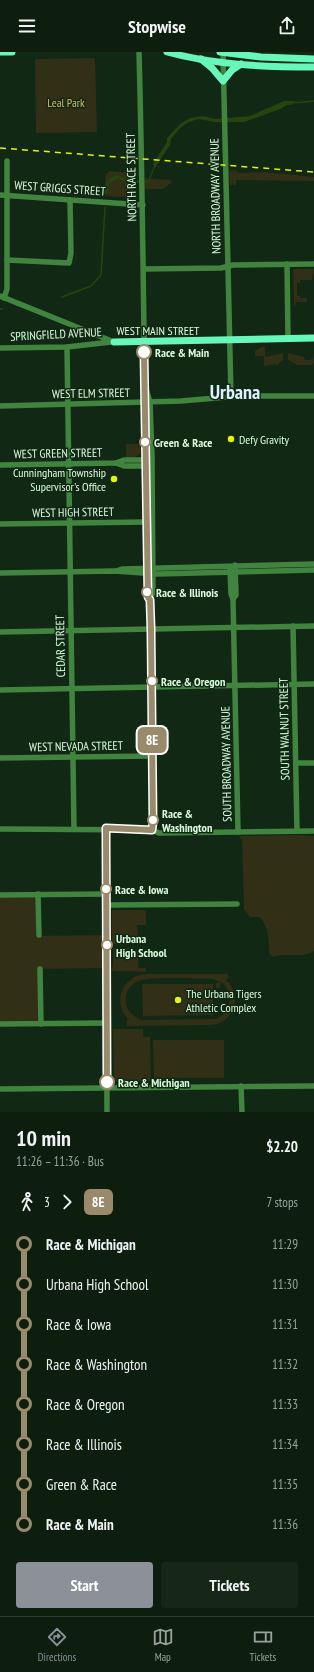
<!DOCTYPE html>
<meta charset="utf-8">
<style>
body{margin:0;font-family:"PT Sans Narrow",sans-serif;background:#162718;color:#f1f3f6;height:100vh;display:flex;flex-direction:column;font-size:15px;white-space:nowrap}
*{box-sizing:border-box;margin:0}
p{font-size:13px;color:#9aa29e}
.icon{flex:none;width:22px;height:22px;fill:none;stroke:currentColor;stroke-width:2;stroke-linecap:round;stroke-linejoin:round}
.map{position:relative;height:1060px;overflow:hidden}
.details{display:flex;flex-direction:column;background:#0d1e0f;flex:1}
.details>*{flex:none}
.badge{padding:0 8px;border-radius:6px;font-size:14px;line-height:26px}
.map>.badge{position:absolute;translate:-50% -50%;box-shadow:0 0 0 2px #fff}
.legs{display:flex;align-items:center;gap:6px;height:44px;padding:0 16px;font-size:13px}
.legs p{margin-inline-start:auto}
.head{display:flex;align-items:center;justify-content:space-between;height:68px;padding:0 16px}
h1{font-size:22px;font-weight:700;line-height:30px}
.primary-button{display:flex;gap:8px;margin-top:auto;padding:8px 16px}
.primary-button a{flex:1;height:46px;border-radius:4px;background:#8c9099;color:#fff;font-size:16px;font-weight:700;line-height:46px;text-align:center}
.primary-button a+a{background:#162718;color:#f1f3f6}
ul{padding:0 16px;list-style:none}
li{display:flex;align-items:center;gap:14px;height:40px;font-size:15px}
li i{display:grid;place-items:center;width:6px;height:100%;margin:0 5px;background:currentColor}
li i::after{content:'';width:10px;height:10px;margin:-5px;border:3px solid;border-radius:50%;background:#0d1e0f}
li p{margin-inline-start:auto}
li:first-child i{background:linear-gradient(#0000 50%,currentColor 0)}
li:last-child i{background:linear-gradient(currentColor 50%,#0000 0)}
header{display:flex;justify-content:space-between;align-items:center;height:52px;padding:0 16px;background:#0d1e0f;font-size:18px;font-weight:700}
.dock{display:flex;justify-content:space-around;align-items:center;height:56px;border-top:1px solid #2d3c2f;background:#0d1e0f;font-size:11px;color:#9aa29e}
.dock a{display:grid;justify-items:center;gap:2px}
.dock .selected{color:#8c9099}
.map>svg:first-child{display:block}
.green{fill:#312f15;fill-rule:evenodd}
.water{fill:#24450e}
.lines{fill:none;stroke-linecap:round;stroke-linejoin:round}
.stream{stroke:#24450e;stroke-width:1.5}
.minor{stroke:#40843f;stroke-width:5.5}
.major{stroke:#68f7ba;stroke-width:7}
.rail{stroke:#e6f211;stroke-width:1.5;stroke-dasharray:6 5;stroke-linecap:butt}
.line-1-casing{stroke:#fff;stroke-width:9}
.line-1{stroke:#998a6b;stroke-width:6}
.stop-1-dot{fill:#fff;stroke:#998a6b;stroke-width:2}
.poi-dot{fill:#e6f211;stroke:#112814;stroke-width:1.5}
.labels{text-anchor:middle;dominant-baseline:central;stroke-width:3;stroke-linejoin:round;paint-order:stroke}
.park-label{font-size:12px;fill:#dab869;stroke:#112814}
.street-label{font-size:12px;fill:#dafddd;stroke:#112814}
.stop-label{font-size:12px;font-weight:bold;fill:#dafddd;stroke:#112814;text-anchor:start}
.poi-label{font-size:12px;fill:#dafddd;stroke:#112814;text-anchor:start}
.town-label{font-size:20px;font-weight:bold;fill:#dcf3fd;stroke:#112814}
</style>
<header><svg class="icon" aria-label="menu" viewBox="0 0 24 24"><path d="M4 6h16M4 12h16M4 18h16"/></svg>Stopwise<svg class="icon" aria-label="share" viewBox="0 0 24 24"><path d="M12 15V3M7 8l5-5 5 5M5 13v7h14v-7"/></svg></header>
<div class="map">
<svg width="314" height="1060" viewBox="0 0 314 1060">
<rect width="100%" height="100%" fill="#112814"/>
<g class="green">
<polygon points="95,6 97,80 36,81 35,7"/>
<polygon points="235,118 240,121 265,120 314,125 314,129 236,128 236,133 233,133 232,129 232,133 230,133 229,119"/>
<polygon points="110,119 134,121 134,146 108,144 104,142 106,122"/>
<polygon points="145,126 171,128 171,131 163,137 145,137"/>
<polygon points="294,217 314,217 312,228 300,228 300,231 297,231 297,243 300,244 300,246 307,246 307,250 296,250 295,255 294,254 293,219"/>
<polygon points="261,295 265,295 265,305 283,301 283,308 276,314 276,312 264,314 264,304 255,304 255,299"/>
<polygon points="288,301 304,305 305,308 311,308 313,305 314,311 312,313 297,313 288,308"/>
<polygon points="126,392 141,392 140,402 135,405 126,406"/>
<path d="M303 783 314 784V899C301 907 287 900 273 905L269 901C269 888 269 874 259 865H250L244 857 242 787H240V784Z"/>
<polygon points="0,844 36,844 36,884 104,883 104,916 40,917 41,972 0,973"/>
<polygon points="112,858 146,858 146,873 137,873 139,890 137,890 137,892 131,891 130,884 126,882 123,884 123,887 128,890 129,893 112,892"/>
<polygon points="114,896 129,896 128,900 123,903 125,908 130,906 131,898 137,898 137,900 139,900 138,916 146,916 146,920 112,919"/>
<path d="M145 922H228V927L226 928C243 943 235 969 213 973L127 974V968H129C112 952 121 924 145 922ZM212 927 220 930 216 931V936H220L221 930C235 941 232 961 215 967L142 968C134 965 127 960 126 951 124 941 130 932 139 929 150 924 197 927 212 927Z"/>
<polygon points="142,932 213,932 213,963 143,964"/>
<polygon points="113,977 143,977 143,985 150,985 151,1029 114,1029"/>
<polygon points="153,988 224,988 224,1026 154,1026"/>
</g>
<path class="water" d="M284 49H295L291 53H287L280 57 244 70H215L198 67 189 70 180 76 171 87 170 93 154 117 149 130 130 132 118 126 109 132 107 142H104C105 133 107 127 116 123L132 128 148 129 154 114 153 112 167 90V86L180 72 190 66 203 64 215 67 250 64Z"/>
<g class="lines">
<g class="stream">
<polyline points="292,51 314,49"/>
<polyline points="62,245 91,234 101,223 105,155"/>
<polyline points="0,257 2,257"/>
</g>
<g class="minor">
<path d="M139 0C144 182 144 363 148 545L150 548 153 770 152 778"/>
<polyline points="223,0 231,345"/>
<polyline points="0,143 143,153"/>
<polyline points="7,208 69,211 71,201 70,148"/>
<polyline points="287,212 288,287"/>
<polyline points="144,217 221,216 233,213 314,212"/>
<polyline points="0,244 114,290"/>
<polyline points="4,246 7,237 7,109"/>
<polyline points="67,295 74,777"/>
<polyline points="0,296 67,295 111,290"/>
<polyline points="146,337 150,350 152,404 153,540 150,548"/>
<polyline points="0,354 181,349 240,344 314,344"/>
<polyline points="116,411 124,414 149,414"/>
<polyline points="0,413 116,411 124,408 147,408"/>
<polyline points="0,472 146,470"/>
<polyline points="235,513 236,543 233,547 238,780"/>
<polyline points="230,518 231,542 233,547"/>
<polyline points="116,519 122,517 314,512"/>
<polyline points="0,521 115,519 157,522 314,518"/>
<polyline points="293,574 297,779"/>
<polyline points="0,580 314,574"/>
<polyline points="0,638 314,632"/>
<polyline points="0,706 152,704"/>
<polyline points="296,711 314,711"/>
<polyline points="106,776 107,1060"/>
<polyline points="0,777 152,778 159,781 314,779"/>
<polyline points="38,842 39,883"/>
<polyline points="0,843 107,842"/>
<polyline points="107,853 237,852"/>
<polyline points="40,917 41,972"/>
<polyline points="0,972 107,971"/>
<polyline points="241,1034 242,1060"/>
<polyline points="0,1037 314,1034"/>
</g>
<g class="major">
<polyline points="0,0 12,0"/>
<path d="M167 0C214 13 265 15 314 15"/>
<polyline points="220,0 261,5 314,7"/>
<polyline points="201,7 212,16 223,29 232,18 241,12"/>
<polyline points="114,290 314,286"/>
</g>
<polyline class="rail" points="0,96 314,120"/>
</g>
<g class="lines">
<g class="line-1-casing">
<polyline id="line-1" points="107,1030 106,776 152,778 153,770 151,577 150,548 148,545 144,300"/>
</g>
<use href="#line-1" class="line-1"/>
</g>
<g class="stop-1-dot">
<circle cx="144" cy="300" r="7"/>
<circle cx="145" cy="390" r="5"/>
<circle cx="147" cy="540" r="5"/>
<circle cx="152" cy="629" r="5"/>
<circle cx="153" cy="768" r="5"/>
<circle cx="106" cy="837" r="5"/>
<circle cx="107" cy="893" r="5"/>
<circle cx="107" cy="1030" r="7"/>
</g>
<g class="poi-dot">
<circle cx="231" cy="387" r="4"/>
<circle cx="114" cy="427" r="4"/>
<circle cx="178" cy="948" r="4"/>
</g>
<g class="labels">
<g class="park-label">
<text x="66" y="50">Leal Park</text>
</g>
<g class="street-label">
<text transform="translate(131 125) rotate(-91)">NORTH RACE STREET</text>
<text transform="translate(60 136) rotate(4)">WEST GRIGGS STREET</text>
<text transform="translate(215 144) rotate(-91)">NORTH BROADWAY AVENUE</text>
<text x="158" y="278">WEST MAIN STREET</text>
<text transform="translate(56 282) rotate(-3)">SPRINGFIELD AVENUE</text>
<text transform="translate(91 341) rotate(-1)">WEST ELM STREET</text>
<text transform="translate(58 401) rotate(-1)">WEST GREEN STREET</text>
<text transform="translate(73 460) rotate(-1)">WEST HIGH STREET</text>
<text transform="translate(60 594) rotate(-91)">CEDAR STREET</text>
<text transform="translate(284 677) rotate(-91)">SOUTH WALNUT STREET</text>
<text transform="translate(76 694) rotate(-1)">WEST NEVADA STREET</text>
<text transform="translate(226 712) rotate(-91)">SOUTH BROADWAY AVENUE</text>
</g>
<g class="stop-label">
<text x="155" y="300">Race &amp; Main</text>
<text x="154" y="390">Green &amp; Race</text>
<text x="156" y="540">Race &amp; Illinois</text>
<text x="161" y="629">Race &amp; Oregon</text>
<text x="162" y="761">Race &amp;<tspan x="162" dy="14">Washington</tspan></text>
<text x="115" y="837">Race &amp; Iowa</text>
<text x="116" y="886">Urbana<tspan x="116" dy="14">High School</tspan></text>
<text x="118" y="1030">Race &amp; Michigan</text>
</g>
<g class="poi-label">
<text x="239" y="387">Defy Gravity</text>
<text x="106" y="420" text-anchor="end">Cunningham Township<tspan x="106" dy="14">Supervisor's Office</tspan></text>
<text x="186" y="941">The Urbana Tigers<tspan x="186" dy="14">Athletic Complex</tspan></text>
</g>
<g class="town-label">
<text x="235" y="340">Urbana</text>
</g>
</g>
</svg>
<b class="badge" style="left:152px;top:688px;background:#998a6b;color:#fff">8E</b>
</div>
<section class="details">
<div class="head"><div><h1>10 min</h1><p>11:26 – 11:36 · Bus</p></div><b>$2.20</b></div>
<div class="legs"><svg class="icon" aria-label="walk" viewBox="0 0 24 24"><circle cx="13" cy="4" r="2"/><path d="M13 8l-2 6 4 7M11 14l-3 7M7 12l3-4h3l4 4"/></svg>3<svg class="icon" aria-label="forward" viewBox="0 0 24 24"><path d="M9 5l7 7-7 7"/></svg><b class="badge" style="background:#998a6b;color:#fff">8E</b><p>7 stops</p></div>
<ul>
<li><i style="color:#998a6b"></i><b>Race &amp; Michigan</b><p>11:29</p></li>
<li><i style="color:#998a6b"></i><span>Urbana High School</span><p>11:30</p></li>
<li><i style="color:#998a6b"></i><span>Race &amp; Iowa</span><p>11:31</p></li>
<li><i style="color:#998a6b"></i><span>Race &amp; Washington</span><p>11:32</p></li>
<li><i style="color:#998a6b"></i><span>Race &amp; Oregon</span><p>11:33</p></li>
<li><i style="color:#998a6b"></i><span>Race &amp; Illinois</span><p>11:34</p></li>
<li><i style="color:#998a6b"></i><span>Green &amp; Race</span><p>11:35</p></li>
<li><i style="color:#998a6b"></i><b>Race &amp; Main</b><p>11:36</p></li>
</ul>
<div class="primary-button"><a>Start</a><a>Tickets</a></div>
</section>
<nav class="dock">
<a class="selected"><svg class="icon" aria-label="directions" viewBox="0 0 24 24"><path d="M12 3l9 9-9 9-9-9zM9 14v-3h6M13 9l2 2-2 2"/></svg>Directions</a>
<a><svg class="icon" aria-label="map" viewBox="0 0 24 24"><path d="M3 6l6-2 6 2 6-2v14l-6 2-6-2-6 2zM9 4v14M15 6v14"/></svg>Map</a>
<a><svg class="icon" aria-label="tickets" viewBox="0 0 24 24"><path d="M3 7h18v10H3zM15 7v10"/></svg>Tickets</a>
</nav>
